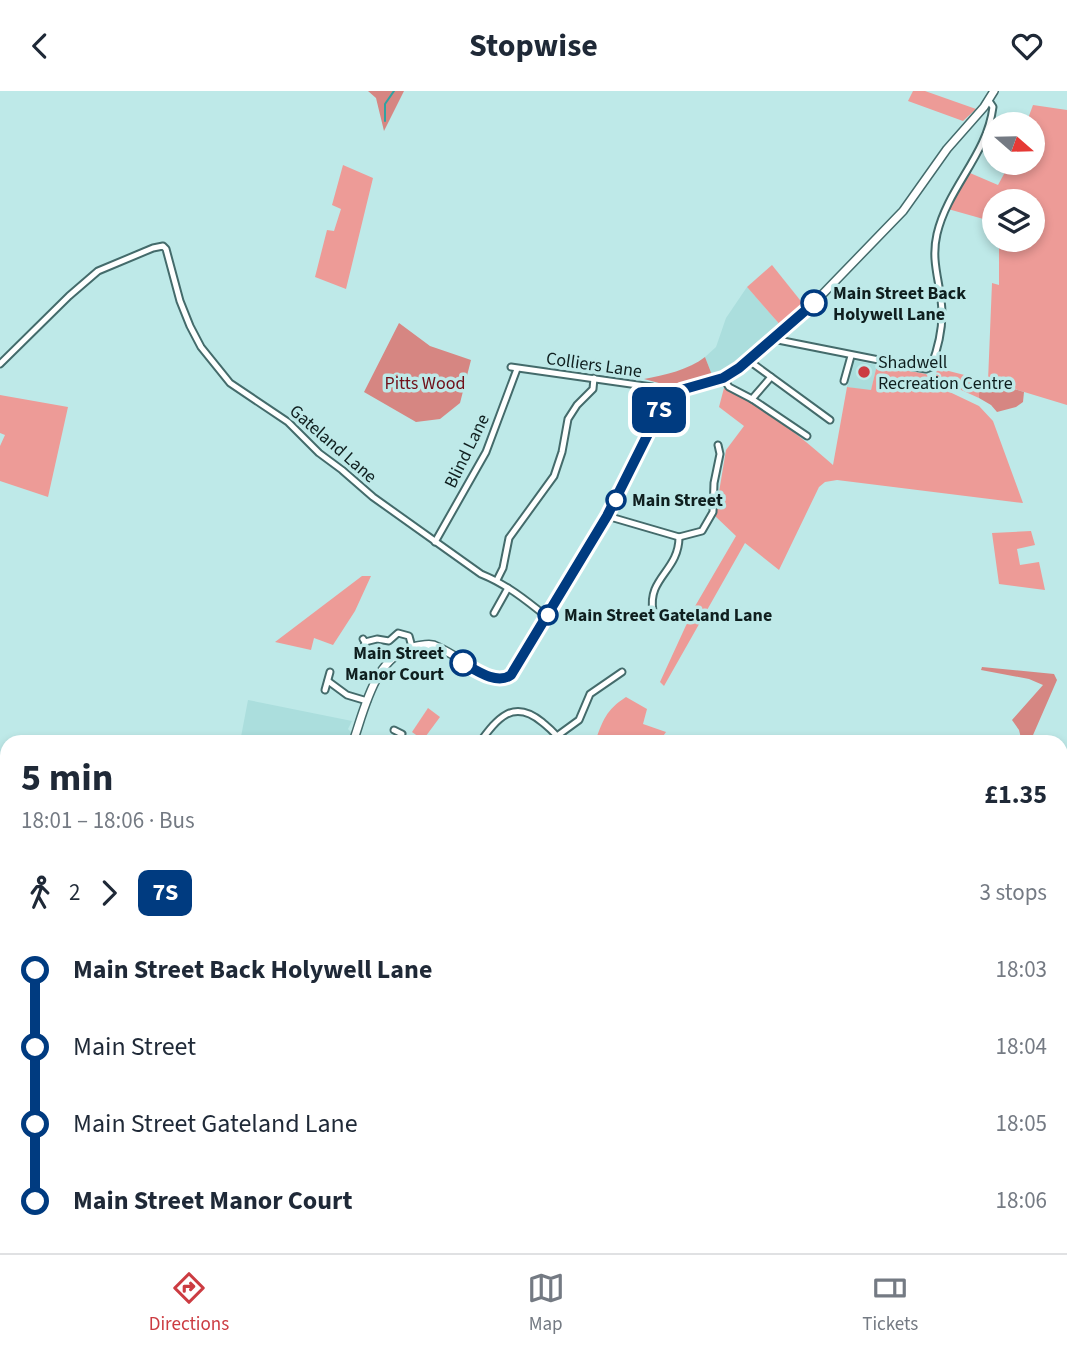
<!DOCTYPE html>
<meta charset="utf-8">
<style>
body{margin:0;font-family:"Source Sans 3",sans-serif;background:#f2f2f3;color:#1f2937;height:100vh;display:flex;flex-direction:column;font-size:26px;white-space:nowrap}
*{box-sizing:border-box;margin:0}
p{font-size:23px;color:#747a83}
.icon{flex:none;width:38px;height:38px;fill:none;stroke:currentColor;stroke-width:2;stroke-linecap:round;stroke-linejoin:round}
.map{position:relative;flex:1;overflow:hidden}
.details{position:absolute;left:0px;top:644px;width:1068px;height:518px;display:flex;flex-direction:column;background:#fff;border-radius:21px 21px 0 0;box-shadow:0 4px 10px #0003}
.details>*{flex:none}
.badge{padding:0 14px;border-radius:10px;font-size:24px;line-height:46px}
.needle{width:46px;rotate:110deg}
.controls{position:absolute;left:982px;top:21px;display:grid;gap:14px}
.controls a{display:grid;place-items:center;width:63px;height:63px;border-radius:50%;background:#fff;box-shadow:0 4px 10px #0003;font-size:35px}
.map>.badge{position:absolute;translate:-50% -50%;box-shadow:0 0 0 4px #fff}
.legs{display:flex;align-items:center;gap:10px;height:77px;padding:0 21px;font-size:23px}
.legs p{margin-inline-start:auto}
.summary{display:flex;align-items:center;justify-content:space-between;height:119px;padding:0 21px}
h1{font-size:38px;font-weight:700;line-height:52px}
ul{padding:0 21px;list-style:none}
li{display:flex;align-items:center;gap:24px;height:77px;font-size:26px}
li i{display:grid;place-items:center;width:10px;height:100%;margin:0 9px;background:currentColor}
li i::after{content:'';width:18px;height:18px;margin:-9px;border:5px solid;border-radius:50%;background:#fff}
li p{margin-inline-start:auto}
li:first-child i{background:linear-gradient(#0000 50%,currentColor 0)}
li:last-child i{background:linear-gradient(currentColor 50%,#0000 0)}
header{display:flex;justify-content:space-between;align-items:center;height:91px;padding:0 21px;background:#fff;font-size:32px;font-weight:700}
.menu{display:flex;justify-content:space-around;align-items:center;height:98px;border-top:2px solid #e0e1e3;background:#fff;font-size:19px;color:#747a83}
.menu a{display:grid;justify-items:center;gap:4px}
.menu .current{color:#cc3c42}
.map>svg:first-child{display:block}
.built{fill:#abdedd}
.green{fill:#ed9b97}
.forest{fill:#d68682}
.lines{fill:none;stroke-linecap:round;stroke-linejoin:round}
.stream{stroke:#2fa2a2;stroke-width:2}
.minor-casing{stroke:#446b6b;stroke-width:9}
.tertiary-casing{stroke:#446b6b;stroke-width:10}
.primary-casing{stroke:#446b6b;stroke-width:12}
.minor{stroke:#fff;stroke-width:5}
.tertiary{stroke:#fff;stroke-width:7}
.primary{stroke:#fff;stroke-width:9}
.line-1-casing{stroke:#fff;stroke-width:16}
.line-1{stroke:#003b80;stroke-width:10}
.stop-1-dot{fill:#fff;stroke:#003b80;stroke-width:3.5}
.poi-dot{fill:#cc3c42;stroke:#bee9e8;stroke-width:2.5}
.labels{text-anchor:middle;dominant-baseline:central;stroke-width:7;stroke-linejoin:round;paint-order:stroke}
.stop-label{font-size:18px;font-weight:bold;fill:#0f1f1f;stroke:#bee9e8;text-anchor:start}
.poi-label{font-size:18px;fill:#0f1f1f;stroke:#bee9e8;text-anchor:start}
.street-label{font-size:18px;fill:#0f1f1f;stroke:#bee9e8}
.park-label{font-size:18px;fill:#700f18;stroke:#bee9e8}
</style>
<header><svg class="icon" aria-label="back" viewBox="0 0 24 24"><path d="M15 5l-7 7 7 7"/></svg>Stopwise<svg class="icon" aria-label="heart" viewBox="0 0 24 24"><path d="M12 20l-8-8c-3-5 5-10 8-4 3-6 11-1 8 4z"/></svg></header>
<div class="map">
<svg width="1067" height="1162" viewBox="0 0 1067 1162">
<rect width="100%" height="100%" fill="#bee9e8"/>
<g class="built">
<polygon points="747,196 782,236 723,283 712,284 705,266 716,256 726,227"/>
<polygon points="852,269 877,274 871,300 847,296"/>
<polygon points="248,609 352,630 348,638 353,643 351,651 240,651"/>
<polygon points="893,1155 1000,1155 1004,1162 883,1162"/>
</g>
<g class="green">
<polygon points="913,0 925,0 976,18 963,30 908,10"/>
<polygon points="1033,14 1067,19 1067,314 988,290 979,297 979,307 939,289 936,284 937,277 988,290 992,192 999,194 999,149 1032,149 1032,110 994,110 994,131 948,118 970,82 998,94 1010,72 1032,72 1032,33 1026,33"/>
<polygon points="343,74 373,87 346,198 315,186 327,139 334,140 341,118 332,114"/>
<polygon points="772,174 804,214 782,236 747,196"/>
<path d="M877 274 926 283 937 295 979 315 993 330 1023 412 837 389 825 391 819 396 779 479 745 452 664 595 660 591 694 517 736 445 715 425 726 359 744 335 719 316 724 297C760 312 803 348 833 374L847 296 871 299Z"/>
<polygon points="0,304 68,316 48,406 0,390 0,355 5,344 0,342"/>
<polygon points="1031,440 1035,454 1017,458 1020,474 1039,471 1045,499 999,493 992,442"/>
<polygon points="362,485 371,485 355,520 333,554 314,547 311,559 275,551"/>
<path d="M626 606 647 618 643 633 666 641 659 651H595C603 629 606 619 626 606Z"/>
<polygon points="428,617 440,626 423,649 412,641"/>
<polygon points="680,1155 735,1155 732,1162 678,1162"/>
</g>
<g class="forest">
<polygon points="368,0 404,0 384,40 376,7"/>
<polygon points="399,232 430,255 471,269 460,312 440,328 416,331 364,301"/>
<path d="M705 266 712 284 670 295 644 288C664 284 689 279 705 266Z"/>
<polygon points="988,290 1024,301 1023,311 1016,316 997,321 991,314 979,307 979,298 983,291"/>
<polygon points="982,576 1054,583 1057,589 1030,651 1022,651 1019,639 1012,629 1043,594 1029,588 981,579"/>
<polygon points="735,1155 815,1155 813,1162 732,1162"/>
<polygon points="1000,1155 1050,1155 1056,1162 1004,1162"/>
</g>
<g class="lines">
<g class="stream">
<polyline points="385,30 385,13 394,0"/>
<polyline points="0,1052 7,1058"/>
</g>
<g class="minor-casing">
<g id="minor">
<path d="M773 248 914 276 926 278 931 276C937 260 942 240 942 223 942 194 930 173 937 143 948 96 987 64 993 16L989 10"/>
<polyline points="748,269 830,329"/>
<path d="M0 273 69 205 98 180 153 157 163 155 166 158 180 210 190 235 201 256 230 292 288 331 319 362 342 379 373 406 481 483C506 493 526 509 547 526"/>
<polyline points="511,276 652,296 669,307"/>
<polyline points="723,287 729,296 752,308 807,345"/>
<polyline points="844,290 851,265"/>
<polyline points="752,308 771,286"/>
<polyline points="607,425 679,446 702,440 713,421 714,392 720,363 718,354"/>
<polyline points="435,451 486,361 517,278"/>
<polyline points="497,489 503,477 509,447 554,385 562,361 568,328 577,314 593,298 594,287"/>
<path d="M653 520C647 487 679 480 679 446"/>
<polyline points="494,522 508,497"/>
<polyline points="363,548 365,551 363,559"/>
<polyline points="365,551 377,548 389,550 398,542 409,545 412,556"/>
<polyline points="328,590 347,604 367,610"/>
<polyline points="325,599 330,581"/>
<polyline points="394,639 402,643 399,651"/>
<polyline points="557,645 579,629 590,603 622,581"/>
<path d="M480 651C497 628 513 607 542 631 549 637 556 642 561 651"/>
<polyline points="0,742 7,742"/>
<polyline points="1060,1056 1067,1052"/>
<polyline points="263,1162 265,1155"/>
<polyline points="874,1162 883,1155"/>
</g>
</g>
<g class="tertiary-casing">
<g id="tertiary">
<path d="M353 651C365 617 375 563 417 555 424 554 431 552 438 556 460 566 477 583 501 588L511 584 607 425 662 315 681 299 723 287 739 277 814 212 903 120 947 58 984 16 994 0"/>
<polyline points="0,1118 7,1120"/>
<polyline points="207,1155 244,1162"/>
</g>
</g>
<g class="primary-casing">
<g id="primary">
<polyline points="0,1143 7,1148"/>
<polyline points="18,1155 28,1162"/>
</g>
</g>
<use href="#minor" class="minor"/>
<use href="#tertiary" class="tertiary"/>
<use href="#primary" class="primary"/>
</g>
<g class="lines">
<g class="line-1-casing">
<path id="line-1" d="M463 572C477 580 497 594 511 584L607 425 662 315 681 299 723 287 739 277 814 212"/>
</g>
<use href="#line-1" class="line-1"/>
</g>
<g class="stop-1-dot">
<circle cx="814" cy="212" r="12"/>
<circle cx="616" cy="409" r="9"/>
<circle cx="548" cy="524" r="9"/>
<circle cx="463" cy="572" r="12"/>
</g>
<circle class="poi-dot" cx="864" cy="281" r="7"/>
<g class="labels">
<g class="stop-label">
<text x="833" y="202">Main Street Back<tspan x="833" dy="21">Holywell Lane</tspan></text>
<text x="632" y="409">Main Street</text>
<text x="564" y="524">Main Street Gateland Lane</text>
<text x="444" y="562" text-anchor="end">Main Street<tspan x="444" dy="21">Manor Court</tspan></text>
</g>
<g class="poi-label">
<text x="878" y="271">Shadwell<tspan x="878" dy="21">Recreation Centre</tspan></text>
</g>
<g class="street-label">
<text transform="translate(594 274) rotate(8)">Colliers Lane</text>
<text transform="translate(333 353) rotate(41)">Gateland Lane</text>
<text transform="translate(467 360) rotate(-64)">Blind Lane</text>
</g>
<g class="park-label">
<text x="425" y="292">Pitts Wood</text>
</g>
</g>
</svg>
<div class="controls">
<a><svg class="needle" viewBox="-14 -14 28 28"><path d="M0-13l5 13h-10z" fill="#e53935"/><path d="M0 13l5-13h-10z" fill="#747a83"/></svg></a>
<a><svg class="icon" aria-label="layers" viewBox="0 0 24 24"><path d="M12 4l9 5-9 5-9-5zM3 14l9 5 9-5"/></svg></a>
</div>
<b class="badge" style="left:659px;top:319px;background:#003b80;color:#fff">7S</b>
<section class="details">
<div class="summary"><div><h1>5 min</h1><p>18:01 – 18:06 · Bus</p></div><b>£1.35</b></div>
<div class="legs"><svg class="icon" aria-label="walk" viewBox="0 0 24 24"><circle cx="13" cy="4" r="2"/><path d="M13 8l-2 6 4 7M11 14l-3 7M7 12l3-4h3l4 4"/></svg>2<svg class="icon" aria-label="forward" viewBox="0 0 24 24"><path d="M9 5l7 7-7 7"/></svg><b class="badge" style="background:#003b80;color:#fff">7S</b><p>3 stops</p></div>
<ul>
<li><i style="color:#003b80"></i><b>Main Street Back Holywell Lane</b><p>18:03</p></li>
<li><i style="color:#003b80"></i><span>Main Street</span><p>18:04</p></li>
<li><i style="color:#003b80"></i><span>Main Street Gateland Lane</span><p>18:05</p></li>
<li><i style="color:#003b80"></i><b>Main Street Manor Court</b><p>18:06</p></li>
</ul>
</section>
</div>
<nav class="menu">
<a class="current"><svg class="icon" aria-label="directions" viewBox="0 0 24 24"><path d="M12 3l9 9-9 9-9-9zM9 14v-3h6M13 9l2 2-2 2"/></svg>Directions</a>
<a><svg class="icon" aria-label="map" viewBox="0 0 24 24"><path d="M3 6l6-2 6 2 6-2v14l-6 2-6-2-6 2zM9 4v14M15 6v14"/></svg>Map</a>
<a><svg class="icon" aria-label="tickets" viewBox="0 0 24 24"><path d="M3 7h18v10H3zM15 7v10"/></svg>Tickets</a>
</nav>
